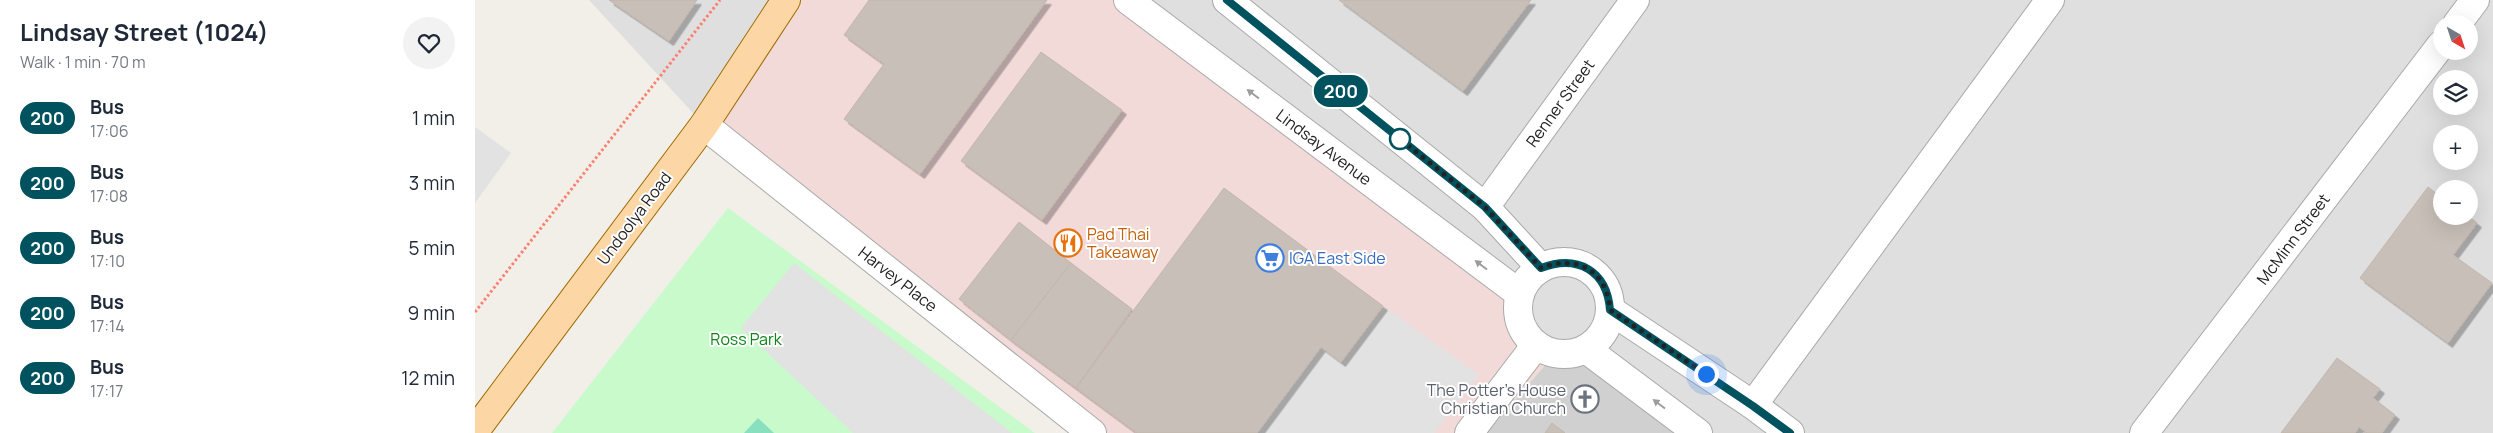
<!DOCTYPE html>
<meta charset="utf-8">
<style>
body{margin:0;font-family:Manrope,sans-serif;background:#f2f2f3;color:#1f2937;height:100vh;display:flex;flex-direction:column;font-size:19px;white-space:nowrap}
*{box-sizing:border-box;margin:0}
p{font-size:16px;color:#747a83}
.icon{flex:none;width:28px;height:28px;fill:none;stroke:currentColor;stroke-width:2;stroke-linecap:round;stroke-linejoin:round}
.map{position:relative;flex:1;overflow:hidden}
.drawer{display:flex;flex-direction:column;background:#fff;width:475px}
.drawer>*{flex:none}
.badge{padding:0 10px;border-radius:16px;font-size:18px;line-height:32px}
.needle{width:32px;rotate:141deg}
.fabs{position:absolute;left:1958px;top:15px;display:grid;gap:10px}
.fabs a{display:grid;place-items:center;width:45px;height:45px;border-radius:50%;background:#fff;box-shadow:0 5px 20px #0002;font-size:25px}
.you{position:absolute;width:25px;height:25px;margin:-12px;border:4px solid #fff;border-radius:50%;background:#1a73e8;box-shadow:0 0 0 8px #1a73e833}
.map>.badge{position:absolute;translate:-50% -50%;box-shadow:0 0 0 2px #fff}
.round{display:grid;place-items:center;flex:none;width:52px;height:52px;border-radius:26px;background:#f2f2f3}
.head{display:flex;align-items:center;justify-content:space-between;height:85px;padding:0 20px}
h1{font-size:24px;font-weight:700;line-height:38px}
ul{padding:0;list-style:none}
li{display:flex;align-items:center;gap:15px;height:65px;padding:0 20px}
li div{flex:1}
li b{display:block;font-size:19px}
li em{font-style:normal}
li .badge{min-width:55px;font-weight:700;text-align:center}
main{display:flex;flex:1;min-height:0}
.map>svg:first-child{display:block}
.residential{fill:#e0dfdf;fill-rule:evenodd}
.commercial{fill:#f2dad9}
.religious{fill:#d0d0d0}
.park{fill:#c8facc}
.pitch{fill:#88e0be}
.parking{fill:#e2e2e2}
.building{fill:#c7bfb8;stroke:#c4b6ab;filter:url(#shadow)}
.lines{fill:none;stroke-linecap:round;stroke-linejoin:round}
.minor-casing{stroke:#a9a9a9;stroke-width:30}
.major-casing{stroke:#a06b00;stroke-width:30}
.path{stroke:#fa8072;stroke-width:3;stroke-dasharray:2.5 2.5;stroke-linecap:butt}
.minor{stroke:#fff;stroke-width:28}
.major{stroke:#fcd6a4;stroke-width:28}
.oneway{fill:#9c9c9c}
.line-casing{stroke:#fff;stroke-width:11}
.line{stroke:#00535e;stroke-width:8}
.walk{stroke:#222;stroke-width:5;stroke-dasharray:0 9}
.stop-dot{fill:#fff;stroke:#00535e;stroke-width:2.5}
.labels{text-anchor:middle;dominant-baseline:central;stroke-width:4;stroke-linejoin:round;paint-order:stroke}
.street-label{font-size:16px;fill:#222;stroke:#fff}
.food-label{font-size:16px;fill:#c56008;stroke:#fff;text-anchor:start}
.shop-label{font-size:16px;fill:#366cbe;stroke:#fff;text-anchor:start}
.park-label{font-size:16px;fill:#0c8416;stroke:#fff}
.worship-label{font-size:16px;fill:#5b616d;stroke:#fff;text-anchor:end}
</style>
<main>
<section class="drawer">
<div class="head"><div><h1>Lindsay Street (1024)</h1><p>Walk · 1 min · 70 m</p></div><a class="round"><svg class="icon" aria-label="heart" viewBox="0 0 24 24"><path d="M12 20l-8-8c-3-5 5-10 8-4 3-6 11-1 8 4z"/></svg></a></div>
<ul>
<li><span class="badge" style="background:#00535e;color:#fff">200</span><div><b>Bus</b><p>17:06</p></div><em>1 min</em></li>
<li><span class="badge" style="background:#00535e;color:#fff">200</span><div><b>Bus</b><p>17:08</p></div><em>3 min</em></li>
<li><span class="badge" style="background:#00535e;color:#fff">200</span><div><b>Bus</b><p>17:10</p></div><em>5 min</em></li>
<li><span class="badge" style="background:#00535e;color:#fff">200</span><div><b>Bus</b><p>17:14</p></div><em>9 min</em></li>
<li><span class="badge" style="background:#00535e;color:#fff">200</span><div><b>Bus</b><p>17:17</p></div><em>12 min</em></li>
</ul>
</section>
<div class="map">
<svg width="2018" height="433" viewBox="0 0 2018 433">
<defs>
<filter id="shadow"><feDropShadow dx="4.5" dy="4.5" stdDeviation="0" flood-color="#0004"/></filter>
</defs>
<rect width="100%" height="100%" fill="#f2efe9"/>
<path class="residential" d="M114 0H2018V433H617L229 125ZM1966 24H1994V51H1966ZM1966 79H1994V106H1966ZM1966 134H1994V161H1966ZM1966 189H1994V216H1966Z"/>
<polygon class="commercial" points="323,0 651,0 1043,306 1044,318 1048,330 1079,355 1012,433 617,433 229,125"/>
<polygon class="religious" points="1067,349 1082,354 1097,354 1135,364 1223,433 1012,433 1079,355"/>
<polygon class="park" points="253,208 560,433 77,433"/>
<polygon class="pitch" points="283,418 299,433 269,433"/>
<g class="parking">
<polygon points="0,127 36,153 0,203"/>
<polygon points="319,263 537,433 378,433 266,328"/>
<polygon points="908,306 1004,375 959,433 782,433 846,347 866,362"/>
</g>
<g class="building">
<polygon points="134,0 222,0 194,41"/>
<polygon points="394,0 572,0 445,174 369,119 409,64 369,35"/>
<polygon points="864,0 1056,0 988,91"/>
<polygon points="566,52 647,110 567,220 486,161"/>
<polygon points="1953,187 1966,197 1966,216 1993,216 2002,223 1978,255 2017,283 1973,343 1885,278"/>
<polygon points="749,188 908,306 866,362 846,347 782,433 662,433 601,388"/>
<polygon points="544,222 596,263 536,340 484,299"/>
<polygon points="596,263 657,309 601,388 536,340"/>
<polygon points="1862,358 1905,389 1898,398 1920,415 1907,433 1892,433 1884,427 1880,433 1806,433"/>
<polygon points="1077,423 1090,433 1070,433"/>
</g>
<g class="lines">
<g class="minor-casing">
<g id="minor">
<polyline points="653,0 1045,294"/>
<polyline points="752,0 1010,207 1066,268"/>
<polyline points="1982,24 2000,0"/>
<polyline points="229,125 617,433"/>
<polyline points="1010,207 1160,0"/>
<circle cx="1089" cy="308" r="46"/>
<polyline points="1135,310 1278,405 1315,433"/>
<polyline points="1111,349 1223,433"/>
<polyline points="1278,405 1575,0"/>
<polyline points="994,433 1061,345"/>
<polyline points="1669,433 1966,45"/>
</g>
</g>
<g class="major-casing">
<polyline id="major" points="0,431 229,125 311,0"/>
</g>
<polyline class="path" points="0,312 245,0"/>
<use href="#minor" class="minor"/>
<use href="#major" class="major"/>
</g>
<defs><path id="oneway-solid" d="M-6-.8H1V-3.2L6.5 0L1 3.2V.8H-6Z" transform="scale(1.25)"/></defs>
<g class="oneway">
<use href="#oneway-solid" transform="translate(778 94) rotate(-143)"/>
<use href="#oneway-solid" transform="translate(1006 265) rotate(-143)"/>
<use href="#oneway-solid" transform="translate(1184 404) rotate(-143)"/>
</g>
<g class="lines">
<g class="line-casing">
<path id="line" d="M752 0 1010 207 1066 268C1103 254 1132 271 1135 310L1278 406 1315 433"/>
</g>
<use href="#line" class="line"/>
<path class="walk" d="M925 139 919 134 1010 207 1066 268C1103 254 1132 271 1135 310L1231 374"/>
</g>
<defs>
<g id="restaurant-ring" transform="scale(1.4375)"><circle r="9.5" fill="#fff" stroke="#e8710a" stroke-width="1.5"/><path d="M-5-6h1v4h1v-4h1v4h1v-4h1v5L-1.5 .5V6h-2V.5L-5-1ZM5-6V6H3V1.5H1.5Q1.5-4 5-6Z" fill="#e8710a"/></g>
<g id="supermarket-ring" transform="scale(1.4375)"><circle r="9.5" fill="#fff" stroke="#3f7fe0" stroke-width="1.5"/><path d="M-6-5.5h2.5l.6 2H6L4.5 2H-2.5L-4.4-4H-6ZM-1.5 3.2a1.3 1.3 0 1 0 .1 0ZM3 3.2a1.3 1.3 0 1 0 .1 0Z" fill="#3f7fe0"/></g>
<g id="church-ring" transform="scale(1.4375)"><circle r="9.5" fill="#fff" stroke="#6b7280" stroke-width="1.5"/><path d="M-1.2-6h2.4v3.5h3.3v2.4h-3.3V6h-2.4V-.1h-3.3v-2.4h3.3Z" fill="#6b7280"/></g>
</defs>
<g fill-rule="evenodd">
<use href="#restaurant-ring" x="593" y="243"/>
<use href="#supermarket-ring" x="795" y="258"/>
<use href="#church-ring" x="1110" y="399"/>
</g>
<circle class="stop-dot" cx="925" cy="139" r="10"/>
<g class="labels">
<g class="street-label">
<text transform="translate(1085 103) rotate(-54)">Renner Street</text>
<text transform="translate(849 147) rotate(37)">Lindsay Avenue</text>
<text transform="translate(159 218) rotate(-53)">Undoolya Road</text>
<text transform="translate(1818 239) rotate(-53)">McMinn Street</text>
<text transform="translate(423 279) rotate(38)">Harvey Place</text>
</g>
<g class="food-label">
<text x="612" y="234">Pad Thai<tspan x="612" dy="18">Takeaway</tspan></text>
</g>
<g class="shop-label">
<text x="814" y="258">IGA East Side</text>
</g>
<g class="park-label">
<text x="271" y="339">Ross Park</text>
</g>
<g class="worship-label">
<text x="1091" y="390">The Potter's House<tspan x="1091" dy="18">Christian Church</tspan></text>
</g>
</g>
</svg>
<div class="fabs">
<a><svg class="needle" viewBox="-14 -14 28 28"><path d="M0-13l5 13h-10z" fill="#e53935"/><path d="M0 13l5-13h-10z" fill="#747a83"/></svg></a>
<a><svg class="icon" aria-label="layers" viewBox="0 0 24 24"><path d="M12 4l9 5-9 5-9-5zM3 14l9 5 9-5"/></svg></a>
<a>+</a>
<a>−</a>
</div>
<div class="you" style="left:1231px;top:374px"></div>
<b class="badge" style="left:866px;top:91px;background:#00535e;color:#fff">200</b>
</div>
</main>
